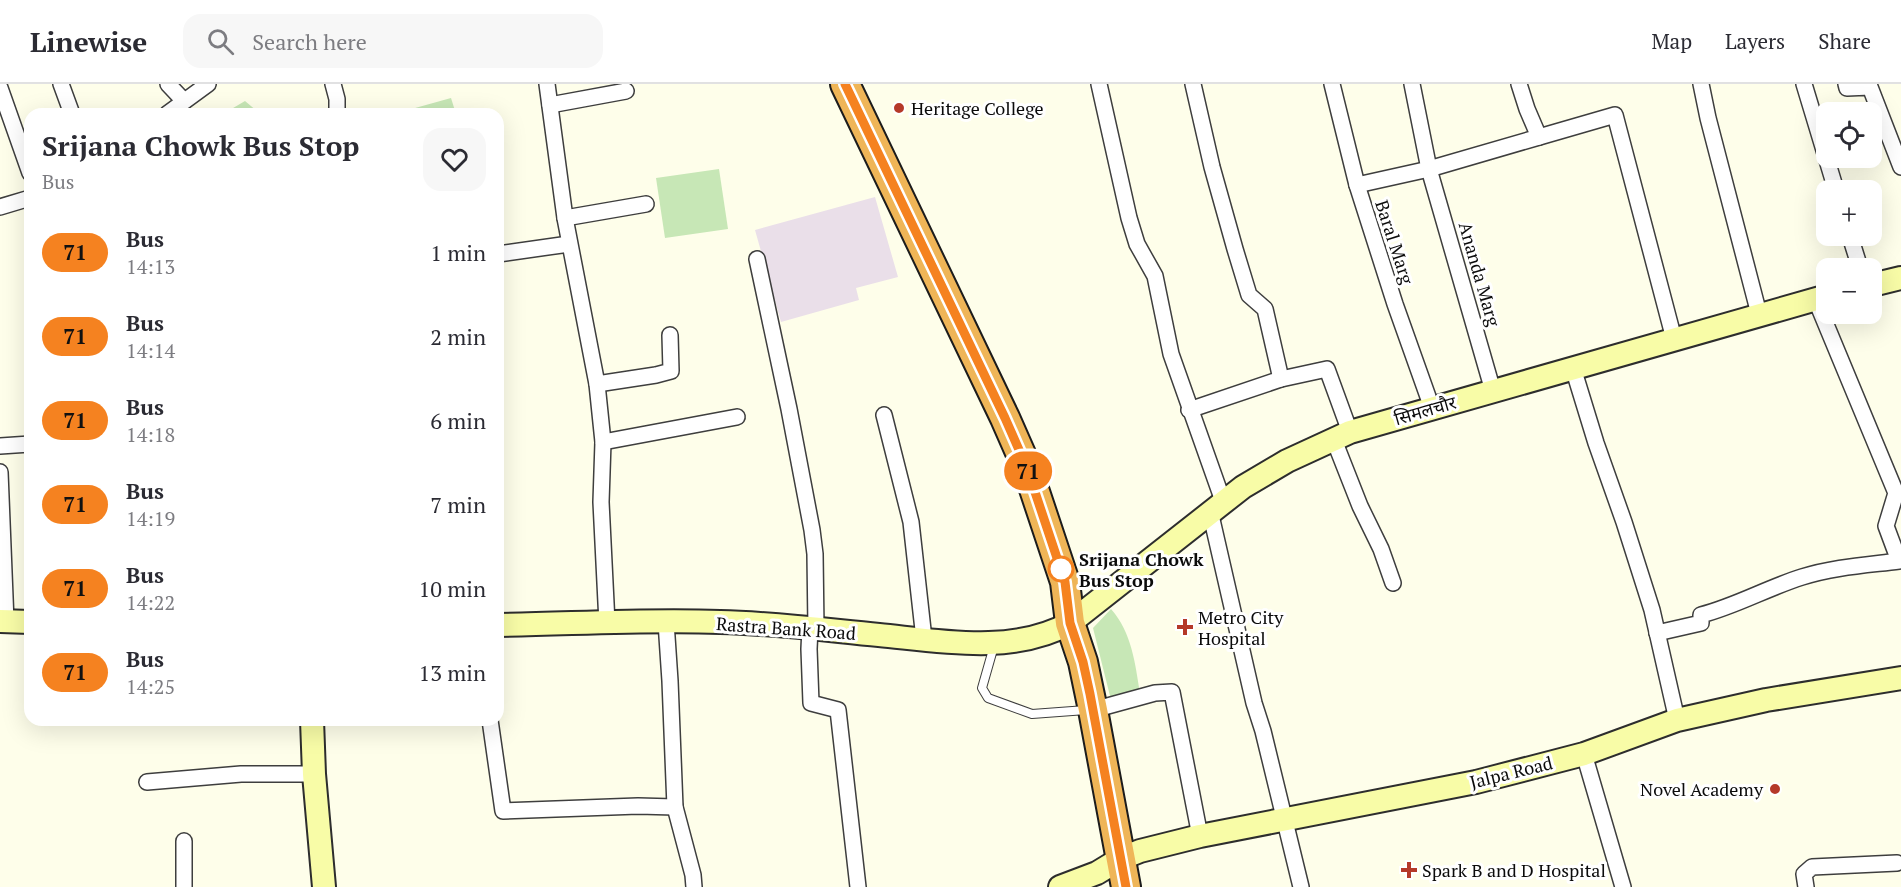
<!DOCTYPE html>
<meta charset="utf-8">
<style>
body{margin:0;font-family:"PT Serif","Noto Sans Devanagari",serif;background:#f7f7f7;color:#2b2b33;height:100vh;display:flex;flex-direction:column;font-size:22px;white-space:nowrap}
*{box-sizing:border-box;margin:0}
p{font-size:20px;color:#7c7c81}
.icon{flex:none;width:33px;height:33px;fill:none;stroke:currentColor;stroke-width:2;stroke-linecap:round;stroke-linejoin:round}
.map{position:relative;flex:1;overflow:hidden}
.panel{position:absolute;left:24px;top:24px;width:480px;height:618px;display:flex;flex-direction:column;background:#fff;border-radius:18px;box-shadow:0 6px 24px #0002}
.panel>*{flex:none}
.badge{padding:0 12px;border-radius:20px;font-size:21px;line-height:39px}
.buttons{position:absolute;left:1816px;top:18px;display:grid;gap:12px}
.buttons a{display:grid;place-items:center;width:66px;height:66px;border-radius:12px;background:#fff;box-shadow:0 6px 24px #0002;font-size:30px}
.map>.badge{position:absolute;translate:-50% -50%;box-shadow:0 0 0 3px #fff}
.round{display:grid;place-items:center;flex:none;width:63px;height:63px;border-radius:18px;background:#f7f7f7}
.summary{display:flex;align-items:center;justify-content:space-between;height:102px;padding:0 18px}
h1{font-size:28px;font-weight:800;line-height:45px}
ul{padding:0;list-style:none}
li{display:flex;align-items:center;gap:18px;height:84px;padding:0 18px}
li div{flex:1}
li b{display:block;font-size:22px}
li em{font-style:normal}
li .badge{min-width:66px;font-weight:700;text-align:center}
header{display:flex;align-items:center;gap:36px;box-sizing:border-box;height:84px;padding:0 30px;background:#fff;border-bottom:2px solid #e1e1e2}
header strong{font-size:28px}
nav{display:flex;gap:33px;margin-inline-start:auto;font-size:21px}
.search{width:420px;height:54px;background:#f7f7f7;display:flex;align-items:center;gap:15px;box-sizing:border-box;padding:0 21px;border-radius:18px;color:#7c7c81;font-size:22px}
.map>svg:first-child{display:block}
.industrial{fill:#eadfe9}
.green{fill:#c7e7b6}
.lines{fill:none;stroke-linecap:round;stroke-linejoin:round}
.lane-casing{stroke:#3e3e3e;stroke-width:10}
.street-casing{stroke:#3e3e3e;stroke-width:18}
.secondary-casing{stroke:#2d2d2d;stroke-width:26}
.highway-casing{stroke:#1c1c1c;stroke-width:32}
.lane{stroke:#fff;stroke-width:8}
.street{stroke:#fff;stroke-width:15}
.secondary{stroke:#f8fca7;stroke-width:22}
.highway{stroke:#efb557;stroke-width:28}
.line-casing{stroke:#fff;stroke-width:14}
.line{stroke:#f58220;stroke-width:9}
.poi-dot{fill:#b53929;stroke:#fff;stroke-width:2}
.stop-dot{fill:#fff;stroke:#f58220;stroke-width:3}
.labels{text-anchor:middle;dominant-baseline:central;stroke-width:6;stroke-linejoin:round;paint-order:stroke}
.poi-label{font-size:18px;fill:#0b0b0b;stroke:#fff;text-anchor:start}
.street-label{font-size:18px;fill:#0b0b0b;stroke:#fff}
.stop-label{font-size:18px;font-weight:bold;fill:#0b0b0b;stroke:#fff;text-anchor:start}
</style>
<header>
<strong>Linewise</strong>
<div class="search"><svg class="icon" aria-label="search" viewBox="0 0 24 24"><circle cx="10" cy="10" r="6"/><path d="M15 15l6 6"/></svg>Search here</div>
<nav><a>Map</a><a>Layers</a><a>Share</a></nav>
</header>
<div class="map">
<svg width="1901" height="803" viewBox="0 0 1901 803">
<rect width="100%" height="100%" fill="#fefeea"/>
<polygon class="industrial" points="875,113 898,193 856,204 859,216 781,238 755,146"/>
<g class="green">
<polygon points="451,14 456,30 409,30 408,26"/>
<polygon points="245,17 257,27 266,24 268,30 227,30 228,27"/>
<polygon points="719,85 728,145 665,154 656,94"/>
<path d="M1111 525C1132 549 1135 579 1140 609L1111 616 1093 544Z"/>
</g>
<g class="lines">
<g class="lane-casing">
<polyline id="lane" points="994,562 982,604 988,614 1032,630 1086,626"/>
</g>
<g class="street-casing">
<g id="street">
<polyline points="61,0 72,30"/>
<polyline points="168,0 184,17"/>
<polyline points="333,0 337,15 337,30"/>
<polyline points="547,0 565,134 597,300 603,358 601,418 607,539"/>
<polyline points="1099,0 1129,134 1137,160 1155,192 1171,270 1223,417"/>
<polyline points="1193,0 1212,83 1235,165 1249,211 1265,225 1281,295"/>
<polyline points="1332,0 1357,101 1395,220 1432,324"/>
<polyline points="1412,0 1429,85 1493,307"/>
<polyline points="1701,0 1708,34 1759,230"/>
<polyline points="1804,0 1836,106"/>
<polyline points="1846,0 1847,4 1870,3 1901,83"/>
<polyline points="0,4 30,89"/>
<polyline points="550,21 626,7"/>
<polyline points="167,30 208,0"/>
<polyline points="1539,53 1615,31 1674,255"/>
<polyline points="1357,101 1429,85 1539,53 1527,25 1519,0"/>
<polyline points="0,123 30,114"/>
<polyline points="565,134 646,120"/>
<polyline points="1850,152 1860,184"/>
<polyline points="498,170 569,160"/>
<polyline points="757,175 789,325 812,446 815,470 816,545"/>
<polyline points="1573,284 1596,359 1624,438 1652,526 1677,636"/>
<polyline points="597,300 656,291 671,287 670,251"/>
<polyline points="1189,326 1281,295 1327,285 1350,348"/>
<polyline points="884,331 911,438 924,555"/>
<polyline points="1334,356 1360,422 1381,465 1393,499"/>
<polyline points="603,358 737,333"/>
<polyline points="0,362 30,360"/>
<polyline points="0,388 6,538"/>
<polyline points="1210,427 1254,619 1263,647 1301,803"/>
<polyline points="666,538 670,597 675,723 693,791 694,803"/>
<polyline points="810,544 809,565 811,619 838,626 858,803"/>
<path d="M1657 549 1701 539V531C1736 522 1767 504 1802 493 1833 483 1867 481 1899 477L1886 442 1896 409 1815 214"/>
<polyline points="1093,626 1155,609 1172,608 1200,752"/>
<polyline points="490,636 503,727 638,722 675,723"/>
<polyline points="1584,670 1623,803"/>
<polyline points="147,698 241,690 314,690"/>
<polyline points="184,803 184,757"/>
<polyline points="1806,803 1804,790 1812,783 1897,779"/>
</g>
</g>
<g class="secondary-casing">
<g id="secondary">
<polyline points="1872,201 1901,194"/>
<polyline points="0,537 30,538"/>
<path d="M498 541C572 540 646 535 720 538 773 539 826 546 879 551 940 557 1013 571 1070 539L1243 403 1287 377 1350 348 1827 212"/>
<polyline points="312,636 314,690 324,803"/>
<polyline points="1060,803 1097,789 1120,775 1140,767 1200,752 1476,698 1584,670 1677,636 1766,616 1901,594"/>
</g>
</g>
<g class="highway-casing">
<polyline id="highway" points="845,0 1005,334 1027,384 1065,498 1070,539 1083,578 1093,626 1126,803"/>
</g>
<use href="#lane" class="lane"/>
<use href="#street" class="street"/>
<use href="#secondary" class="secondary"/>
<use href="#highway" class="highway"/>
</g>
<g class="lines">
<g class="line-casing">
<polyline id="line" points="845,0 1005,334 1027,384 1065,498 1070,539 1083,578 1090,610 1126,803"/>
</g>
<use href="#line" class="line"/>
</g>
<g class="poi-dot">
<circle cx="899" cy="24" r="6"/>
<path d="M1182 534h6v6h6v6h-6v6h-6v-6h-6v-6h6z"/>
<circle cx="1775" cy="705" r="6"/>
<path d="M1406 777h6v6h6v6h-6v6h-6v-6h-6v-6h6z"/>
</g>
<circle class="stop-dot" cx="1061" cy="485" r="12"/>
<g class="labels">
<g class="poi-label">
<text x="911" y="24">Heritage College</text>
<text x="1198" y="533">Metro City<tspan x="1198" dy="21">Hospital</tspan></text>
<text x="1763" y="705" text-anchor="end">Novel Academy</text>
<text x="1422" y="786">Spark B and D Hospital</text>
</g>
<g class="street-label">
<text transform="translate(1395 158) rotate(72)">Baral Marg</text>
<text transform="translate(1480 190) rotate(74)">Ananda Marg</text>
<text transform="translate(1425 326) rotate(-16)">सिमलचौर</text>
<text transform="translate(786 544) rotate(4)">Rastra Bank Road</text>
<text transform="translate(1511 688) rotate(-14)">Jalpa Road</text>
</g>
<g class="stop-label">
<text x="1079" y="475">Srijana Chowk<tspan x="1079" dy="21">Bus Stop</tspan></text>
</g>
</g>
</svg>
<div class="buttons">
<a><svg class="icon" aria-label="locate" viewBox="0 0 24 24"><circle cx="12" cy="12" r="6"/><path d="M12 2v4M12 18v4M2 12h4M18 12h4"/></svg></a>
<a>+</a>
<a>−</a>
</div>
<b class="badge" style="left:1028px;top:387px;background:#f58220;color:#111">71</b>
<section class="panel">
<div class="summary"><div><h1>Srijana Chowk Bus Stop</h1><p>Bus</p></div><a class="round"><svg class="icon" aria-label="heart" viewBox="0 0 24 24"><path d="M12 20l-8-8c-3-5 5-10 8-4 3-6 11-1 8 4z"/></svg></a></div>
<ul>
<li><span class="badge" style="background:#f58220;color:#111">71</span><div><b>Bus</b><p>14:13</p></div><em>1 min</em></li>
<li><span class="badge" style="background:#f58220;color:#111">71</span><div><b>Bus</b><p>14:14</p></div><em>2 min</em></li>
<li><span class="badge" style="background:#f58220;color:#111">71</span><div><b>Bus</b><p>14:18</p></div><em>6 min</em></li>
<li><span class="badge" style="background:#f58220;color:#111">71</span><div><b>Bus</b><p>14:19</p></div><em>7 min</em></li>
<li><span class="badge" style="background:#f58220;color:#111">71</span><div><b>Bus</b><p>14:22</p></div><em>10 min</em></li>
<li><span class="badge" style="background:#f58220;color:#111">71</span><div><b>Bus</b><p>14:25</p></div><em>13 min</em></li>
</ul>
</section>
</div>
